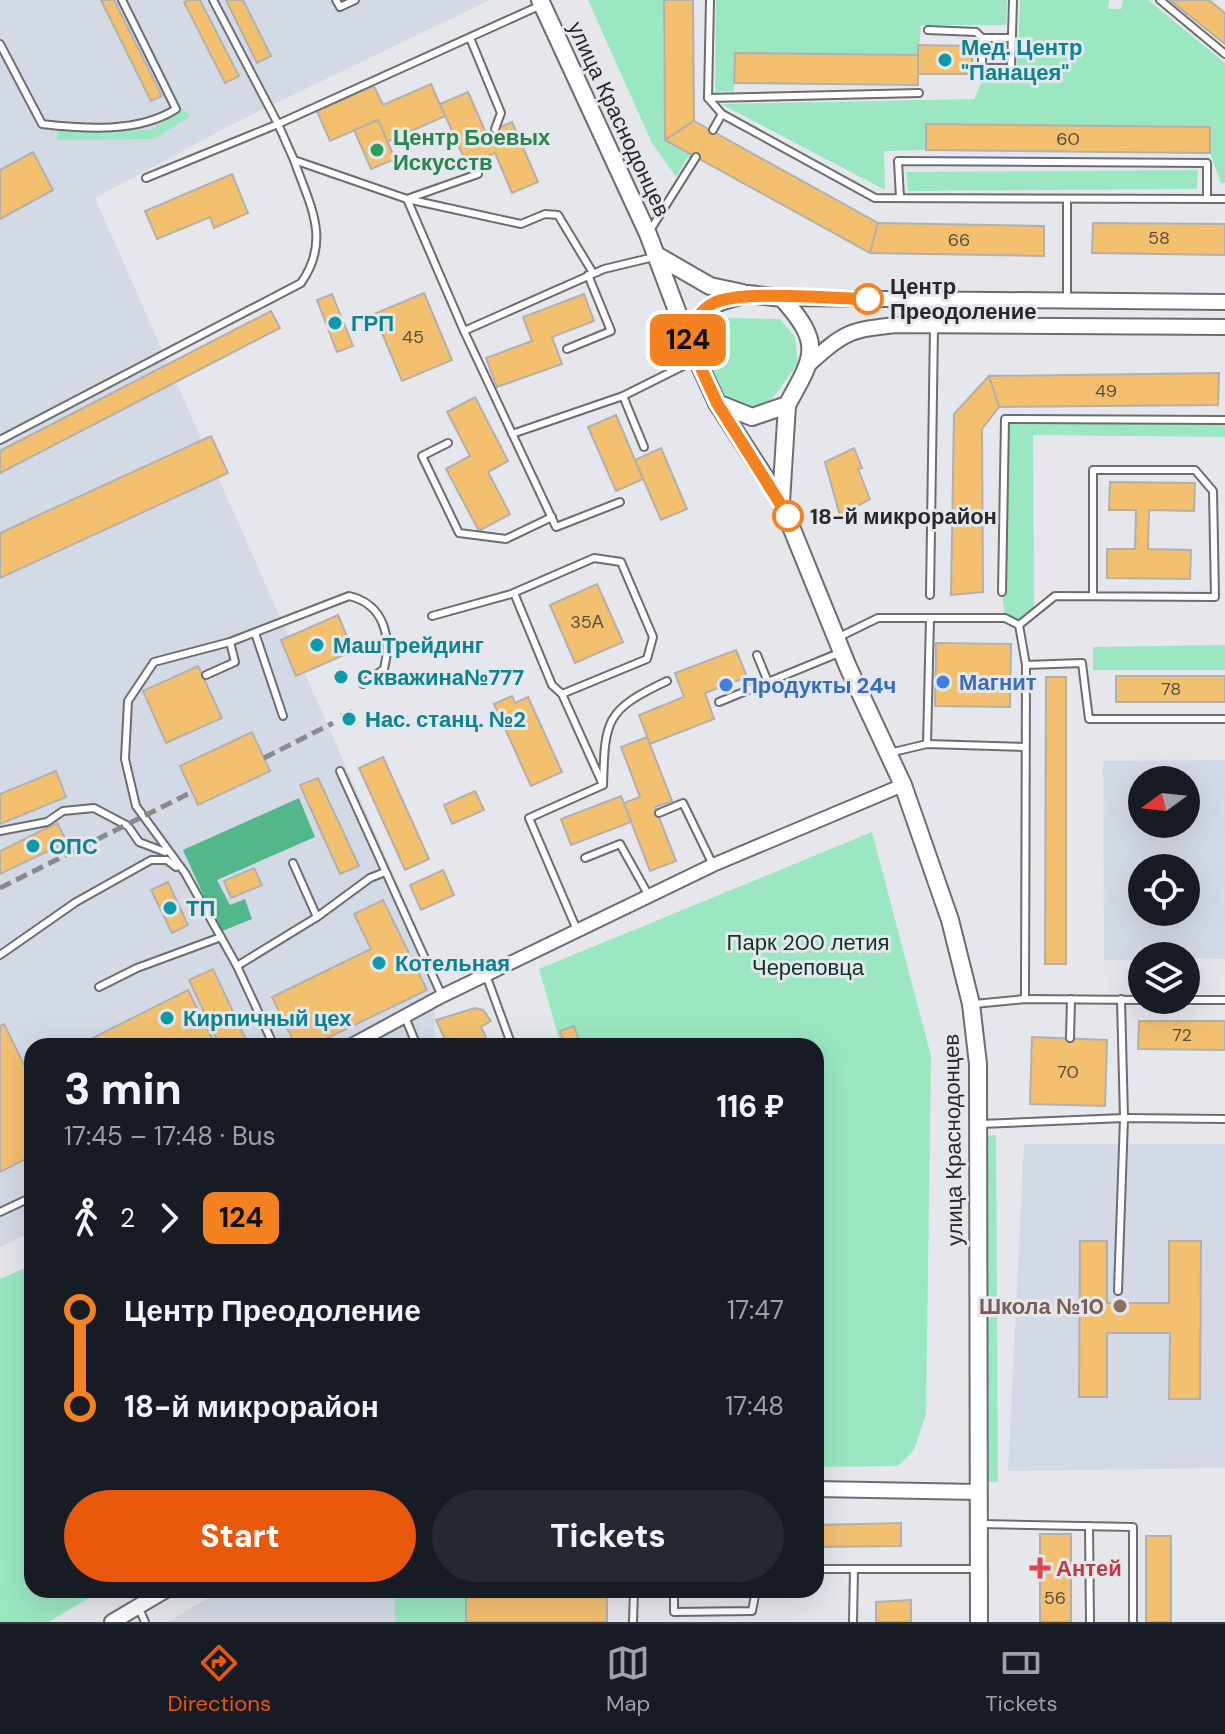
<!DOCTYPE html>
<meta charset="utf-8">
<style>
body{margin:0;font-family:"DM Sans",sans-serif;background:#242831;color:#f1f3f6;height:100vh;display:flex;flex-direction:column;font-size:30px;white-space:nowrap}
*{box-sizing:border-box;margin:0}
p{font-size:26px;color:#9ea1a6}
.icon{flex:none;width:44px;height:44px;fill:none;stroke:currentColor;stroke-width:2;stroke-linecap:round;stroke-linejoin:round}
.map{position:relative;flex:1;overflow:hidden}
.side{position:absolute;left:24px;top:1038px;width:800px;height:560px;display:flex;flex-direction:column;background:#171b24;border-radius:24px;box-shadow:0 8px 32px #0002}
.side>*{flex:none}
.badge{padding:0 16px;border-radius:12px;font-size:28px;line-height:52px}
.needle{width:52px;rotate:255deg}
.controls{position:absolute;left:1128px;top:766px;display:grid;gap:16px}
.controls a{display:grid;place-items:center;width:72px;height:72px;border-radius:50%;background:#171b24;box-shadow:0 8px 32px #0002;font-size:40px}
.map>.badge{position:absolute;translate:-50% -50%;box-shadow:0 0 0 4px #fff}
.legs{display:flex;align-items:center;gap:12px;height:88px;padding:0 40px;font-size:26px}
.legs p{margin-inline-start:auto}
.overview{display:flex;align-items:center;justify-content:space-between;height:136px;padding:0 40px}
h1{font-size:44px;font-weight:800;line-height:60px}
.primary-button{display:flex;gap:16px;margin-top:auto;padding:16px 40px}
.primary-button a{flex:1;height:92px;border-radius:48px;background:#ea580c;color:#fff;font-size:32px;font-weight:800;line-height:92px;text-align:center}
.primary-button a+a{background:#242831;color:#f1f3f6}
ul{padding:0 40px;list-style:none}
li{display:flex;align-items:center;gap:28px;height:96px;font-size:30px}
li i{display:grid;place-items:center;width:12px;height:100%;margin:0 10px;background:currentColor}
li i::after{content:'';width:20px;height:20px;margin:-10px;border:6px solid;border-radius:50%;background:#171b24}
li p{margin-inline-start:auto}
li:first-child i{background:linear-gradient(#0000 50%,currentColor 0)}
li:last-child i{background:linear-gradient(currentColor 50%,#0000 0)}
.tab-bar{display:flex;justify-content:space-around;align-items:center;height:112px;border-top:2px solid #363941;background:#171b24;font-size:22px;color:#9ea1a6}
.tab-bar a{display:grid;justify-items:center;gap:4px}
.tab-bar .on{color:#ea580c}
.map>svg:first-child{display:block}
.built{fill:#d4dae5;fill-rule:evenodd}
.green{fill:#9be7c2}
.forest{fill:#53b78c}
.building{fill:#f3c070;stroke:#b3b0ac;stroke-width:2}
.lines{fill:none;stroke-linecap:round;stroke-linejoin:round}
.service-casing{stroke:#6b6d71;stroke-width:10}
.minor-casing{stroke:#6b6d71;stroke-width:16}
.tertiary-casing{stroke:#6b6d71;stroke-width:18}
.secondary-casing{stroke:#6b6d71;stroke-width:20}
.service{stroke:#fff;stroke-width:6}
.minor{stroke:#fff;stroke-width:12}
.tertiary{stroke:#fff;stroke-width:14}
.secondary{stroke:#fff;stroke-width:16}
.rail{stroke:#87898c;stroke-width:5;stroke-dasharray:12 6;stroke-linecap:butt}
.line-1-casing{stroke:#fff;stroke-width:18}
.line-1{stroke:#f58220;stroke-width:12}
.culture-dot{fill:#0f9aa8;stroke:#e5e7ec;stroke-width:3}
.leisure-dot{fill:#2e9e5b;stroke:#e5e7ec;stroke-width:3}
.stop-1-dot{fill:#fff;stroke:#f58220;stroke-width:4}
.shop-dot{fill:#3f7fe0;stroke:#e5e7ec;stroke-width:3}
.education-dot{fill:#8d6e63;stroke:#e5e7ec;stroke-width:3}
.health-dot{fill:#e0444e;stroke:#e5e7ec;stroke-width:3}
.labels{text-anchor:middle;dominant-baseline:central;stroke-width:6;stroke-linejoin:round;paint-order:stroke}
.number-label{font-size:18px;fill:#5a4e3c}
.culture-label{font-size:22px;font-weight:bold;fill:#0d838f;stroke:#e5e7ec;text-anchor:start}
.street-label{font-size:22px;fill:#27282a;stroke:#e5e7ec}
.leisure-label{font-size:22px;font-weight:bold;fill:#27864d;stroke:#e5e7ec;text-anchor:start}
.stop-label{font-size:22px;font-weight:bold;fill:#27282a;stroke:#e5e7ec;text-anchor:start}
.shop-label{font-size:22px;font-weight:bold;fill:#366cbe;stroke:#e5e7ec;text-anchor:start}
.park-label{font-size:22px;fill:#083524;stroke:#e5e7ec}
.education-label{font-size:22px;font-weight:bold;fill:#785e54;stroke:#e5e7ec;text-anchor:end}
.health-label{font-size:22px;font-weight:bold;fill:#be3a42;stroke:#e5e7ec;text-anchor:start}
</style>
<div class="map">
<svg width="1225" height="1622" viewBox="0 0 1225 1622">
<rect width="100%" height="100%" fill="#e5e7ec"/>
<g class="built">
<polygon points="0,0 490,0 233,124 95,198 434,966 435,1046 32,1046 32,1232 0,1247"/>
<path d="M1225 760V959L1142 956V960H1104L1103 761ZM1186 780V824H1142V780ZM1186 868V912H1142V868Z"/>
<polygon points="1024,1144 1225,1144 1225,1468 1008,1471"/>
<polygon points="222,1590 395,1590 395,1622 168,1622"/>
</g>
<g class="green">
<polygon points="588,0 664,0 696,157 687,158 676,177 652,143"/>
<polygon points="716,0 1007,0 1006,25 921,25 918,55 735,53 734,91 715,92"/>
<polygon points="1020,0 1109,0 1108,9 1121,9 1123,0 1148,0 1225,63 1225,183 1221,183 1210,153 1210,127 926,124 926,150 884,151 885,190 721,104 974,99 985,75 1017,75"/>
<polygon points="183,109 190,116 155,139 58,140 57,131 151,130"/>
<polygon points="1198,170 1197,189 908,191 906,172"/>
<polygon points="724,318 780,319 795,337 798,363 773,398 754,412 722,398 705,364 705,337"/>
<polygon points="1005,419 1225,420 1225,437 1033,435 1034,612 1019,625 1005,618 1002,592"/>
<polygon points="1225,645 1225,670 1093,670 1093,647"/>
<polygon points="872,832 931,1056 926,1414 914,1450 898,1466 816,1467 816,1046 561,1046 539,969"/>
<polygon points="996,1135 998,1482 987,1482 985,1136"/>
<polygon points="32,1265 32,1590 103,1590 48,1622 0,1622 0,1279"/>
<polygon points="395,1590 459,1590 466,1595 466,1622 395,1622"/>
</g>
<polygon class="forest" points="299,798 315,837 217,880 230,905 245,899 252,919 220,932 183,850"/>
<g class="building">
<polygon points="101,0 114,0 162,96 151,101"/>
<polygon points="188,0 200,0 239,76 225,83 184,2"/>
<polygon points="226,0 243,0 271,56 257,63"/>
<polygon points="664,0 693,0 694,121 665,140"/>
<polygon points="1170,0 1209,0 1225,13 1225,44"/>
<polygon points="918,45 972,46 972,74 918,74"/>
<polygon points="735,53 918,55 918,85 734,83"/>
<polygon points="431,84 445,116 387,142 378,120 330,141 317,111 374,86 383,105"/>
<polygon points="468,92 486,133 512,122 538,182 512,193 495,153 467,165 440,104"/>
<polygon points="378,120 395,159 371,169 354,130"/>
<polygon points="694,121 878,223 870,253 665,140"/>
<polygon points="926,124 1210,127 1210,153 926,150"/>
<polygon points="33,152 53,190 0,219 0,170"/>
<polygon points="232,174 248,213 214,228 210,217 157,239 145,211"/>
<polygon points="878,223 1044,226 1044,256 870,253"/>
<polygon points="1093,223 1225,224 1225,255 1092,253"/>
<polygon points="424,293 452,360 402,381 374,314"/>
<polygon points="332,294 353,346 337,352 317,300"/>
<polygon points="584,294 594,321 552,337 562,364 497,387 486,358 532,341 523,317"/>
<polygon points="271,311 280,328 0,473 0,451"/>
<polygon points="1219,373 1218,405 999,407 989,376"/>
<polygon points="989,376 999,407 982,429 983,592 951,595 954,414"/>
<polygon points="475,397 508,461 488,472 510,514 479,531 446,469 470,456 447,412"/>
<polygon points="616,415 643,479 616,491 588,427"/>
<polygon points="211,436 228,473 0,578 0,533"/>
<polygon points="661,448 687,509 661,520 635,460"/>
<polygon points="854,448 862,468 858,469 870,499 840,516 825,462"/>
<polygon points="1110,482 1195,483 1194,511 1149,510 1148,549 1191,550 1190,579 1107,578 1107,549 1135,549 1136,510 1109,510"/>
<polygon points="597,584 623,642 575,663 550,605"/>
<polygon points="338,615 353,651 296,676 281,640"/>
<polygon points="936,643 1011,644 1010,707 935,706"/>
<polygon points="736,650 747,677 705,693 714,719 650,744 639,715 684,697 675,673"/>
<polygon points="198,666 222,718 166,743 143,691"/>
<rect x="1116" y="676" width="109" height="26"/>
<polygon points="1046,677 1066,677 1066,964 1045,964"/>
<polygon points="512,696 515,703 528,697 562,772 531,786 494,704"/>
<polygon points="351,710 357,723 346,727 341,714"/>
<polygon points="252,732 270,771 198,805 180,766"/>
<polygon points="647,737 672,801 655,807 676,861 650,871 624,803 640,797 621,747"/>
<polygon points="383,757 429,859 405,870 359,768"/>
<polygon points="56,771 66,797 0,824 0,794"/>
<polygon points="318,778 359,866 340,874 300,785"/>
<polygon points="475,791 484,810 452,824 444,805"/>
<polygon points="621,796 631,822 571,845 561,819"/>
<polygon points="57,823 67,842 0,874 0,851"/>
<polygon points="254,868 262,885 231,898 224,881"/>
<polygon points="443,870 454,895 421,910 410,885"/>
<polygon points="168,882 188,925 172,933 151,890"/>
<polygon points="383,900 427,990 311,1046 296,1046 272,997 371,949 354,914"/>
<polygon points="213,969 249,1046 220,1046 189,980"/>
<polygon points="188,990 216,1046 77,1046"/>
<polygon points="475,1008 483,1010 491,1021 481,1027 490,1046 448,1046 436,1020"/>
<polygon points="1139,1021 1225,1021 1225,1050 1138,1049"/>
<polygon points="4,1024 27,1071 32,1069 32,1156 0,1172 0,1026"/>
<polygon points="574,1026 581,1046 565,1046 560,1031"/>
<polygon points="1032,1037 1107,1040 1105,1106 1030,1104"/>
<polygon points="1080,1241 1107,1241 1107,1303 1169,1303 1169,1241 1201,1241 1200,1399 1169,1399 1170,1333 1107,1333 1107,1397 1079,1397"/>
<polygon points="901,1523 901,1546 816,1547 816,1525"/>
<rect x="1040" y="1534" width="31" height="88"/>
<rect x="1146" y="1536" width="25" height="86"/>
<polygon points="607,1594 607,1622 466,1622 466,1595"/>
<polygon points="911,1600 911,1622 876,1622 876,1602"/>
</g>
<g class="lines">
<g class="service-casing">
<g id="service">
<polyline points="336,0 340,7 355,0"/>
<polyline points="710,0 708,98 722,114 875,198 1225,199"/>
<polyline points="1160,0 1225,54"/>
<polyline points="539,6 278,124 294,160 407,199 521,224 545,214 558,215 593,273"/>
<polyline points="928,30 976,32 982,38 1012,38"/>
<polyline points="470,38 501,113 495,129"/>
<polyline points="982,38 982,68 1011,68 1013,0"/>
<path d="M0 44 42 124C85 129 139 133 176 109L122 0"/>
<polyline points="708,98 919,93"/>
<polyline points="713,130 722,114"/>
<polyline points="146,178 278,124 213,0"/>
<polyline points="900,198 898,161 1207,163 1207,199"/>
<polyline points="649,232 696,157"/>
<polyline points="1067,300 1067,200"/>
<polyline points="464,331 407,199 478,174"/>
<polyline points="567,349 611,331 588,275"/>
<polyline points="623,396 644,447"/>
<polyline points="512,434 623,396 697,359"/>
<path d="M0 440 301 283C332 239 309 204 294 160"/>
<polyline points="448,443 422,456 459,533 506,539 552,517"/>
<polyline points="620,502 556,527 464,331 604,269 654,257"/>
<polyline points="1002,592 1005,419 1225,420"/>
<polyline points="514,593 552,685 562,694"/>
<polyline points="930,595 934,326"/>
<polyline points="432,616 511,594 594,558 621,562 653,637 647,659 562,694 603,785"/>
<polyline points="1019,625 1055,596 1215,597 1213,491 1195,470 1093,470 1093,596"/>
<polyline points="255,633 283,716"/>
<polyline points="839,637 878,618 1005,618 1019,625 1026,665 1025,999"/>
<polyline points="757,655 768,682"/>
<polyline points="1026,665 1082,663 1089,719 1225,719"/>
<polyline points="206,675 235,662 230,642"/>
<polyline points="719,702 839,653"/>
<polyline points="927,744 930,619"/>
<polyline points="889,753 927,744 1025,747"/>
<polyline points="340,771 442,996"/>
<polyline points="659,813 683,803 713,865"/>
<polyline points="0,831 47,822 63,811 94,808 128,826 139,842 165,852"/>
<polyline points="585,858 620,844 649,896"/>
<polyline points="317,917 370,878 385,872"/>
<path d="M577 930 529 818 603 785C605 720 605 710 667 681"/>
<polyline points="0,955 76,902 151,860 167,860 176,867"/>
<polyline points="237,966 317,917 293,863"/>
<polyline points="486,975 512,1046"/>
<polyline points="99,987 137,968 221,937"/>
<polyline points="1186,1000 1225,1000"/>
<polyline points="974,1004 1025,999 1142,1000"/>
<polyline points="405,1017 417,1046"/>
<polyline points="1070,1038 1071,999"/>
<path d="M274 1046 237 966 185 873 136 806 125 759 128 701 154 662 230 642 349 596C384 604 392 637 384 669L363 684"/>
<polyline points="980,1124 1124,1118 1121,999"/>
<polyline points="0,1212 32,1197"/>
<polyline points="1118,1291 1124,1118 1225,1119"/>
<polyline points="981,1524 1133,1527 1133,1622"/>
<polyline points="1089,1526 1090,1622"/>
<polyline points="816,1569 979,1569"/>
<polyline points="674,1590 674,1612 752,1611 756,1590"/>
<polyline points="138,1606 145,1622"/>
<polyline points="633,1622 634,1590"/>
<polyline points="853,1622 854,1569"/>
</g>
</g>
<g class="minor-casing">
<polyline id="minor" points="350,1046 442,996 713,865 903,785"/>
</g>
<g class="tertiary-casing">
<g id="tertiary">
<polyline points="782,298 1225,302"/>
<path d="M810 363C845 332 849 330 896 325L1225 327"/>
<polyline points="816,1489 978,1492"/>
<polyline points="112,1622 166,1590"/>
</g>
</g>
<g class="secondary-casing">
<g id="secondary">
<polyline points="540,0 648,234 688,340"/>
<polyline points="658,256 710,286 743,293"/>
<path d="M748 294 782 298C823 344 815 355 787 405L752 417 717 403 688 340C700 305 714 303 748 294Z"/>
<polyline points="717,403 781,502 848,667 903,785 950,920 971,1004 978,1064 979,1622"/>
<polyline points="781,502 787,405"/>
</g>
</g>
<use href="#service" class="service"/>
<use href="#minor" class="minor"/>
<use href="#tertiary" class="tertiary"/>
<use href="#secondary" class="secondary"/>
<g class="rail">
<polyline points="264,758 333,723"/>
<polyline points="0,888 192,792"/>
</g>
</g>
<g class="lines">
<g class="line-1-casing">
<path id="line-1" d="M788 516 717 403 688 340C693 325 698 312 712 304 738 289 833 299 868 299"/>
</g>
<use href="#line-1" class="line-1"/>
</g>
<g class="culture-dot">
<circle cx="945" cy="60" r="8"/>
<circle cx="335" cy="323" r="8"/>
<circle cx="317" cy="645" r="8"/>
<circle cx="341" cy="677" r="8"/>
<circle cx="349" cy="719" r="8"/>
<circle cx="33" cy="846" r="8"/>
<circle cx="170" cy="908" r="8"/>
<circle cx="379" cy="963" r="8"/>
<circle cx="167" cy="1018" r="8"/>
</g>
<circle class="leisure-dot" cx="377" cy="150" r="8"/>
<g class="stop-1-dot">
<circle cx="868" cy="299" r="14"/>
<circle cx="788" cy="516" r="14"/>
</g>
<g class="shop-dot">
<circle cx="943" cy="682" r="8"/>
<circle cx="726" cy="685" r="8"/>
</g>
<circle class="education-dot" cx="1120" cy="1306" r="8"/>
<path class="health-dot" d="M1036 1556h8v8h8v8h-8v8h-8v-8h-8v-8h8z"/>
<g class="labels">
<g class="number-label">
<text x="1068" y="139">60</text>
<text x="1159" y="238">58</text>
<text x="959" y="240">66</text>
<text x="413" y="337">45</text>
<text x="1106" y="391">49</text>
<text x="587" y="622">35А</text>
<text x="1171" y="689">78</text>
<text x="1182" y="1035">72</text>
<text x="1068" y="1072">70</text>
<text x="1055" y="1598">56</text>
</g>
<g class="culture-label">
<text x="961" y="47">Мед. Центр<tspan x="961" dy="25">"Панацея"</tspan></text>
<text x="351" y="323">ГРП</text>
<text x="333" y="645">МашТрейдинг</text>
<text x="357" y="677">Скважина№777</text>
<text x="365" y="719">Нас. станц. №2</text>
<text x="49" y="846">ОПС</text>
<text x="186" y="908">ТП</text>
<text x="395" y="963">Котельная</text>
<text x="183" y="1018">Кирпичный цех</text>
</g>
<g class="street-label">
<text transform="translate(619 119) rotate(65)">улица Краснодонцев</text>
<text transform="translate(953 1140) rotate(-91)">улица Краснодонцев</text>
</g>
<g class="leisure-label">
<text x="393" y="137">Центр Боевых<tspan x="393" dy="25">Искусств</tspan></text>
</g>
<g class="stop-label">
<text x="890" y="286">Центр<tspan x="890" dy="25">Преодоление</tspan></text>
<text x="810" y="516">18-й микрорайон</text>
</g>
<g class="shop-label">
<text x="959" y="682">Магнит</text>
<text x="742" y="685">Продукты 24ч</text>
</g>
<g class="park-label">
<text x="808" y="942">Парк 200 летия<tspan x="808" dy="25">Череповца</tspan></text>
</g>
<g class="education-label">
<text x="1104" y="1306">Школа №10</text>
</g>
<g class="health-label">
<text x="1056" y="1568">Антей</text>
</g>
</g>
</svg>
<div class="controls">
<a><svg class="needle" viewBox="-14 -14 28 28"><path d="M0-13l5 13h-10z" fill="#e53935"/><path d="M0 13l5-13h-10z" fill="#9ea1a6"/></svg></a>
<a><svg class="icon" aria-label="locate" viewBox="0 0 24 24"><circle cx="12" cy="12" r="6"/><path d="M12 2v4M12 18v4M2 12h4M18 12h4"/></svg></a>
<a><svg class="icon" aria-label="layers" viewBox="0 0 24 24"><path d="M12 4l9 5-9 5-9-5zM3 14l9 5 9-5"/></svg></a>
</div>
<b class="badge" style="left:688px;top:340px;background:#f58220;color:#111">124</b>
<section class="side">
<div class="overview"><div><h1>3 min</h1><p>17:45 – 17:48 · Bus</p></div><b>116 ₽</b></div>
<div class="legs"><svg class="icon" aria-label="walk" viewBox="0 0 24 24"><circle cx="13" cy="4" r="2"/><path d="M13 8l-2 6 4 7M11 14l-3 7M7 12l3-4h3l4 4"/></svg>2<svg class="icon" aria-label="forward" viewBox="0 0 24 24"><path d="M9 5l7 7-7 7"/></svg><b class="badge" style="background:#f58220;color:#111">124</b></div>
<ul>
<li><i style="color:#f58220"></i><b>Центр Преодоление</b><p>17:47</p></li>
<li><i style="color:#f58220"></i><b>18-й микрорайон</b><p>17:48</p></li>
</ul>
<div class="primary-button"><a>Start</a><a>Tickets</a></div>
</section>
</div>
<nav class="tab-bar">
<a class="on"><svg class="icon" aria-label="directions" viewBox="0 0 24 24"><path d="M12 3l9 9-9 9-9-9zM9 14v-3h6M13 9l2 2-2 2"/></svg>Directions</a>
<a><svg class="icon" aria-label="map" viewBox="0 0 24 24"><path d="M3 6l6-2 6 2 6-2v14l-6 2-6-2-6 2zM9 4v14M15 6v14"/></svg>Map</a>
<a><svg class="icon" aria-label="tickets" viewBox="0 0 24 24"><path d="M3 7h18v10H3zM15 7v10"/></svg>Tickets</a>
</nav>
